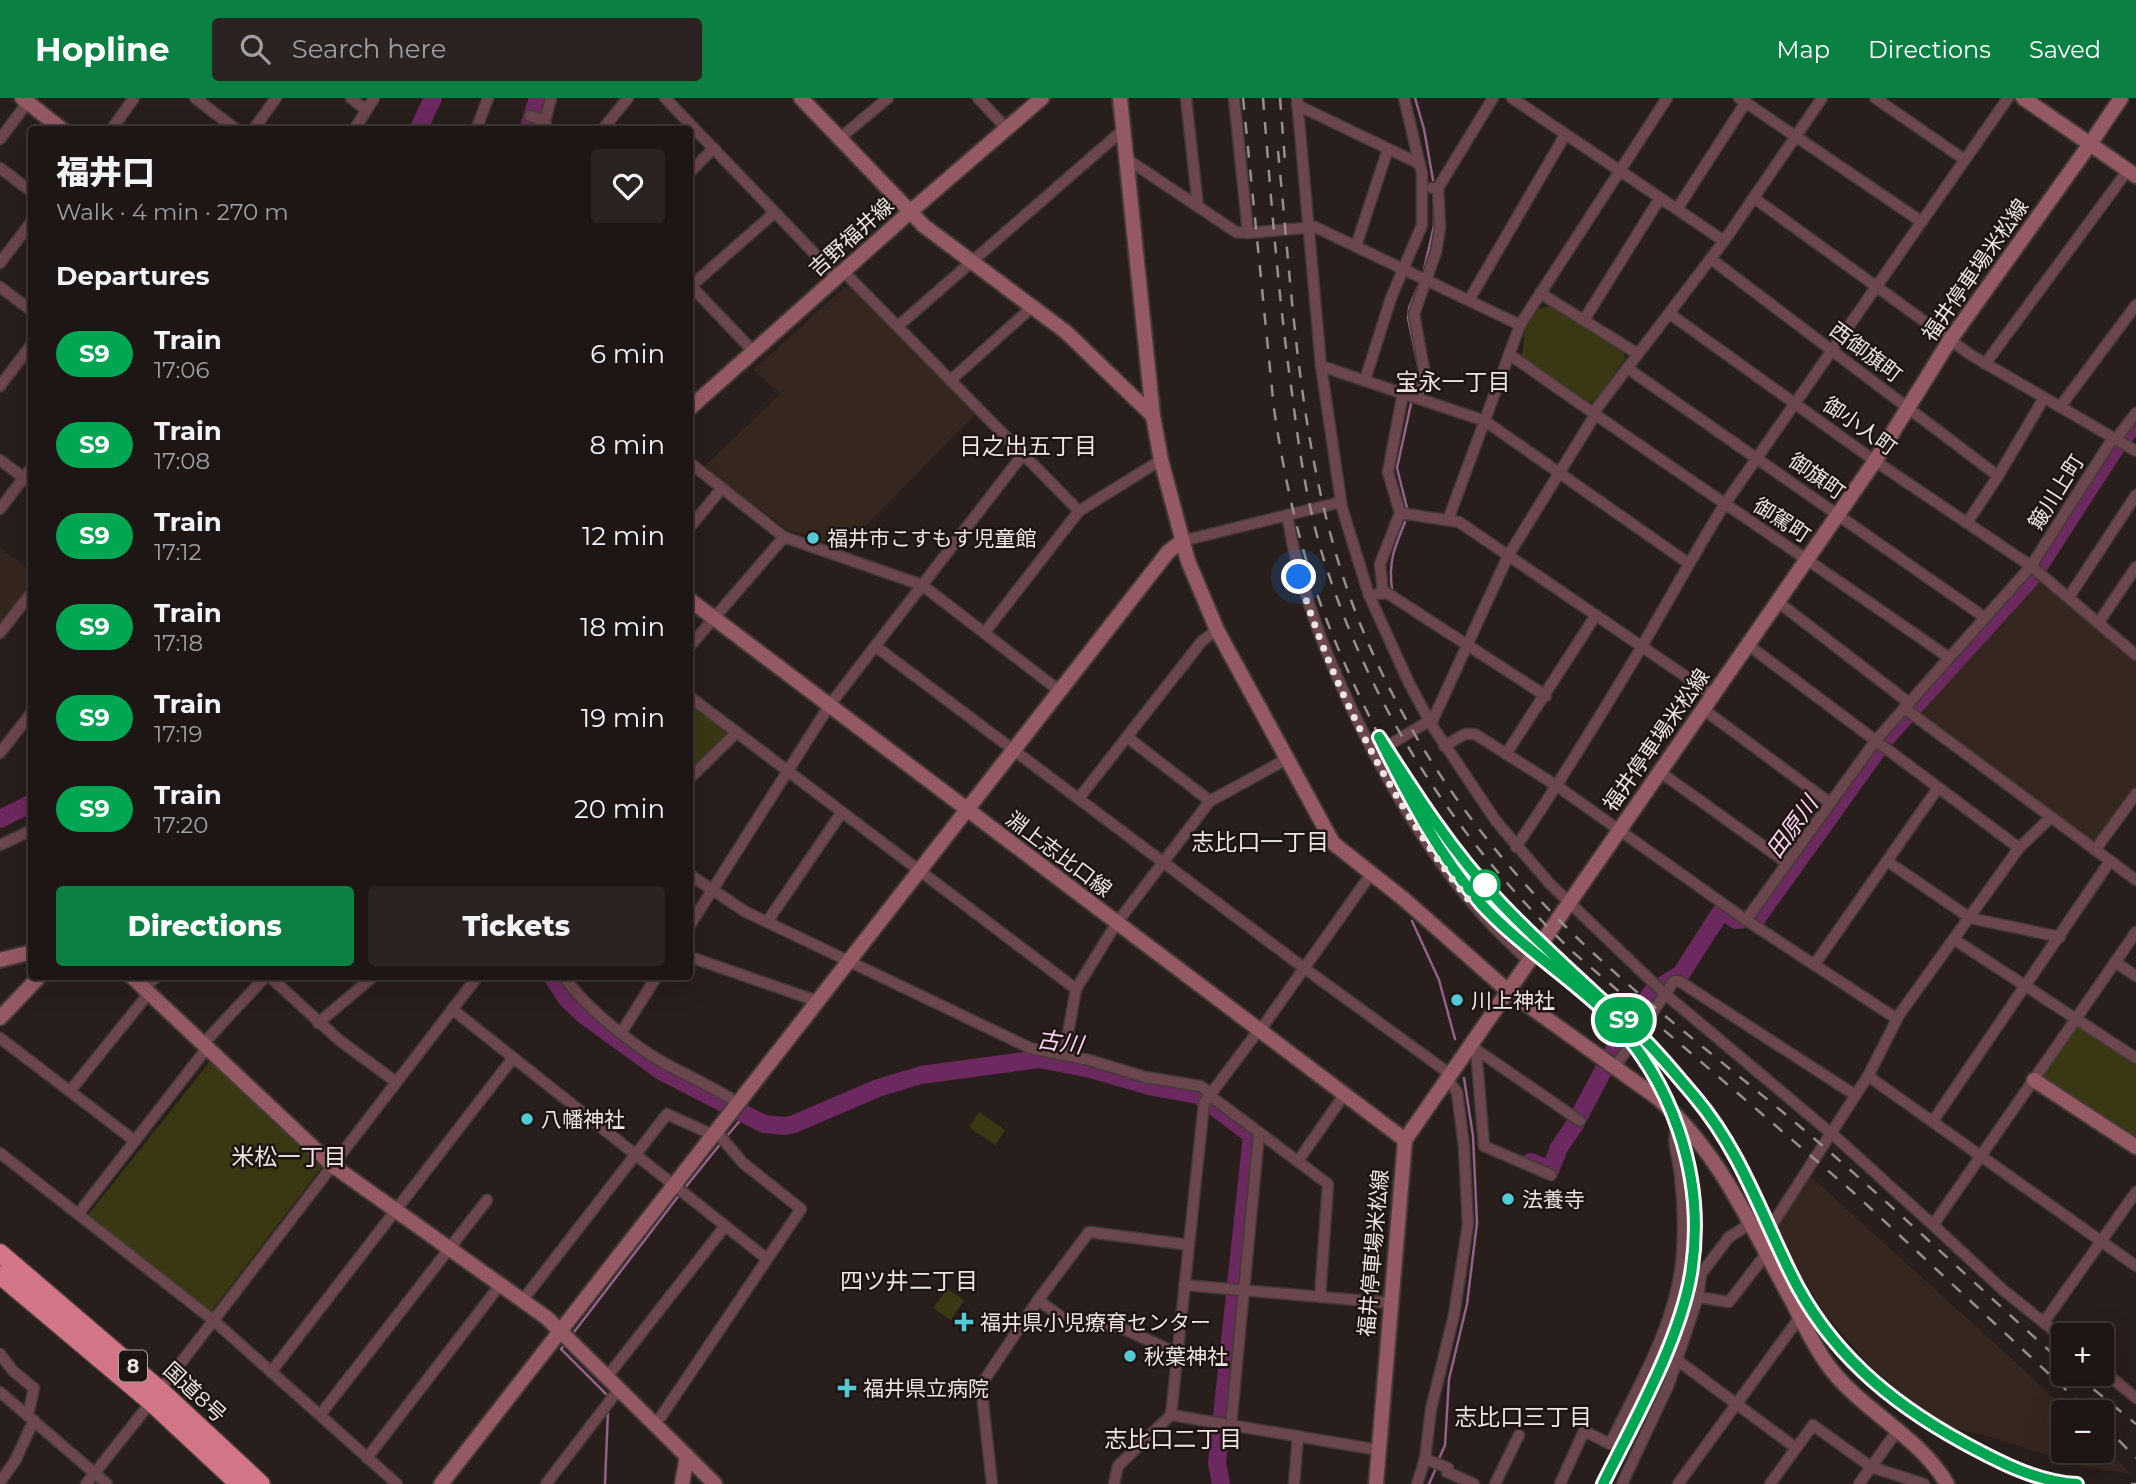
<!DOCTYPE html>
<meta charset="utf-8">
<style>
body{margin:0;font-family:Montserrat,"Noto Sans JP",sans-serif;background:#2b2322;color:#f1f3f6;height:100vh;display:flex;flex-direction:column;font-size:26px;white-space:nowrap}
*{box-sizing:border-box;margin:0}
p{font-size:23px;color:#a19fa0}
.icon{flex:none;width:38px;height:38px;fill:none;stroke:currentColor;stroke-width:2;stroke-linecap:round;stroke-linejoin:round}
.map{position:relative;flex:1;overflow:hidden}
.sheet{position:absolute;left:28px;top:28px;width:665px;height:854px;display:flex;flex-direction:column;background:#1e1614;border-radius:7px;box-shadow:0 7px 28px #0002,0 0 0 2px #3c3534}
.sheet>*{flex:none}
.badge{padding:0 14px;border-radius:23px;font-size:24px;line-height:46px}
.buttons{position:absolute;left:2051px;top:1225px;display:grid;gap:14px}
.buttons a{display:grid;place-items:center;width:63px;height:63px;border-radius:7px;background:#1e1614;box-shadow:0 7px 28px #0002,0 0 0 2px #3c3534;font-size:35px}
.you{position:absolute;width:35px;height:35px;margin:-18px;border:5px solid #fff;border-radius:50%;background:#1a73e8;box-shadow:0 0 0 10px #1a73e833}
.map>.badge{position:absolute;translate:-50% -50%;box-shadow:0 0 0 4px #fff}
h2{padding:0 28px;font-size:26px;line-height:63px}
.round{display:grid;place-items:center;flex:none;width:74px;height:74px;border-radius:7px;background:#2b2322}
.head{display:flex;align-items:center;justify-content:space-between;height:119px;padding:0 28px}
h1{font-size:33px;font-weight:800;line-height:52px}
.primary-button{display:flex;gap:14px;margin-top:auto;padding:14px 28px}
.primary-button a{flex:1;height:80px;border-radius:7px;background:#0b8043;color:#fff;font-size:28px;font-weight:800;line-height:80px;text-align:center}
.primary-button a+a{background:#2b2322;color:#f1f3f6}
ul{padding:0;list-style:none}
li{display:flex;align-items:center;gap:21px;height:91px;padding:0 28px}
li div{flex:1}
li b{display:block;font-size:26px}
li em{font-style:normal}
li .badge{min-width:77px;font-weight:700;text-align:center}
header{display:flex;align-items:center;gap:42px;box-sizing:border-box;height:98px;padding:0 35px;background:#0b8043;color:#fff}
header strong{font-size:33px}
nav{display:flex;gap:38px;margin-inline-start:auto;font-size:24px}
.search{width:490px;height:63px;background:#2b2322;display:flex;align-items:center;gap:18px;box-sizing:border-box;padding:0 24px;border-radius:7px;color:#a19fa0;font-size:26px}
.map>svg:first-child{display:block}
.built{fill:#362620}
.green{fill:#3a3812}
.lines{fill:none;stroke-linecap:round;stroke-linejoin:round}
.stream{stroke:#926186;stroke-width:2.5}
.river{stroke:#6c295f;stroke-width:18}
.street-casing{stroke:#433a37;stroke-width:13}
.secondary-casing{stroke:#433a37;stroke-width:18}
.highway-casing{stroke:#433a37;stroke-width:21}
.street{stroke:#6b464c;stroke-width:10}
.secondary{stroke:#955964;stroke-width:14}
.highway{stroke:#d27687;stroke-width:18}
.rail{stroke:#978f8c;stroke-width:2.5;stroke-dasharray:12 12;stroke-linecap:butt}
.line-casing{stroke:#fff;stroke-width:16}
.line{stroke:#00a651;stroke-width:10}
.walk{stroke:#ece5e2;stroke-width:7;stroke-dasharray:0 12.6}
.poi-dot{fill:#52cbd7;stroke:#1e1512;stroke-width:2.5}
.stop-dot{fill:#fff;stroke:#00a651;stroke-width:3.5}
.labels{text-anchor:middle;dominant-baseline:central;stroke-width:5;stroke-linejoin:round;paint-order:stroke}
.shield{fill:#1e1512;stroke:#aea7a4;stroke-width:2}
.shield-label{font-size:19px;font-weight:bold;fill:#ece5e2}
.street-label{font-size:21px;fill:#ece5e2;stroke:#1e1512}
.poi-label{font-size:21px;fill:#ece5e2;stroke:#1e1512;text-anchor:start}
.neighbourhood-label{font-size:23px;fill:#ece5e2;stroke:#1e1512}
.water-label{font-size:23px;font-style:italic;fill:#fcd4f1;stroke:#1e1512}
</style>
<header>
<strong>Hopline</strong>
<div class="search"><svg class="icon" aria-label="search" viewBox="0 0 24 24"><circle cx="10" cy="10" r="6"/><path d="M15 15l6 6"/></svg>Search here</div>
<nav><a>Map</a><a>Directions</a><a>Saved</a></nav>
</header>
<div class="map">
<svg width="2136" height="1386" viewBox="0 0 2136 1386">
<rect width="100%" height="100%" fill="#281e1b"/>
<g class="built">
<polygon points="845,189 853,189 975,317 844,450 786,431 704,369 780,296 753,272"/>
<polygon points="0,450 32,473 31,485 0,527"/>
<polygon points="2038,479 2136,562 2136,693 2094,748 1917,613"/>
<polygon points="1808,1076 2022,1270 2068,1314 2063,1314 2063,1353 2102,1353 2102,1348 2131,1376 2085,1369 1990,1339 1945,1328 1909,1302 1871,1269 1822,1212 1789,1158 1775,1126"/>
</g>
<g class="green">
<polygon points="1552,208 1624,254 1625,261 1594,304 1584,305 1522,258 1525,230 1539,210"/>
<polygon points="690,599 737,634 690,680"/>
<polygon points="2076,920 2136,960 2136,1049 2034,982"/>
<polygon points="212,961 324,1066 210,1215 87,1118"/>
<polygon points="979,1014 1005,1032 995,1047 969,1029"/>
<polygon points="947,1191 964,1202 951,1222 933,1210"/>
</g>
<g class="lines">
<g class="stream">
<polyline points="1415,0 1424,31 1433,82"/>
<polyline points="1424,171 1434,128 1434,102"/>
<polyline points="1413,294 1419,272 1408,220 1409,210 1420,184"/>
<polyline points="1407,410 1397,370 1412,301"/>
<path d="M1392 491C1388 463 1395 449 1405 424"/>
<polyline points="1412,823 1439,882 1455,941"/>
<polyline points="726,1039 744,1018"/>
<polyline points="684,1091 722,1044"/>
<polyline points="571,1238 680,1096"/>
<polyline points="565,1246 561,1251 609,1299"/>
<polyline points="1438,1363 1445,1347 1449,1281 1467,1206 1477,1125 1473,1038 1464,980"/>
<polyline points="605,1386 608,1312"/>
<polyline points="1429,1386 1436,1370"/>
</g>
<g class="river">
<polyline points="418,32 433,0"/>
<polyline points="528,32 538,0"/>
<polyline points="0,721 32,705"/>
<polyline points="552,878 567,901 585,918 661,973 764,1026 785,1028 794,1026 878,990 921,977 1039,961 1091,971 1153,989 1198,997 1252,1037 1217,1365 1221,1386"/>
<polyline points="1531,1064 1550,1072 1559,1050 1575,1026 1614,952 1652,894 1681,876 1722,812 1736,822 1757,820 1886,640 2032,479 2114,352 2136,324"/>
</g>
<g class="street-casing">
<g id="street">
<polyline points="195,0 237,32"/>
<polyline points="351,0 366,12"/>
<polyline points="665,0 838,180"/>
<polyline points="978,0 1006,30"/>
<polyline points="1186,0 1198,109"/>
<polyline points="1297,0 1321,268 1342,410 1369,497 1409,585 1431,626 1496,723 1550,786 1664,895 1839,1042 1933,1127"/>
<polyline points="1512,0 1724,143"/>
<polyline points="1739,0 1922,124"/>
<polyline points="1875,0 1965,62"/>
<polyline points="1297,7 1420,66"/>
<polyline points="530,18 545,23"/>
<polyline points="111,32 134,0"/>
<polyline points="253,32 276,0"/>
<polyline points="354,32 374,0"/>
<polyline points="476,32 488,0"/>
<polyline points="547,32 545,23 551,0"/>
<polyline points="602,32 628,0"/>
<polyline points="840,40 888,0"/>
<polyline points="0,41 31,0"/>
<polyline points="1127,61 1236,134 1248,135 1234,0"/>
<polyline points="0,70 32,94"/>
<polyline points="690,74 714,50"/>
<polyline points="1432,90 1438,90 1493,0"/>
<polyline points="1754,100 1971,257 2136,353"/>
<polyline points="1677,111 1746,4"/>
<polyline points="1248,135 1315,129 1520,227"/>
<polyline points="1356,148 1388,51"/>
<polyline points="1711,161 1998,378"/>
<polyline points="0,165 32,123"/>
<polyline points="844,174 1079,413"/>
<polyline points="690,187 754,254"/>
<polyline points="0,189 32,213"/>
<polyline points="690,189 774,115"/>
<polyline points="1540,195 1638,256"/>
<polyline points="1469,202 1565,37"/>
<polyline points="1670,216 1875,363 2031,468 2136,557"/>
<polyline points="1584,222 1660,100"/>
<polyline points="898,228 1124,31"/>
<path d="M1509 256C1654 359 1802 457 1948 559"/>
<polyline points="1985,266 2128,72"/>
<polyline points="1321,268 1485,323 1688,465"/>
<polyline points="1627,270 1984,519"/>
<polyline points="951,282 1032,209"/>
<polyline points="1365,282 1391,200 1422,127 1422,76 1404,0"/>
<polyline points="0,288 32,246"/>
<polyline points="1418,300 1424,271 1414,216 1436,154 1440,130 1438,90"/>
<polyline points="2060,309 2136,207"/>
<polyline points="2116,341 2136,315"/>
<polyline points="0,362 32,386"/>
<polyline points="690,365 784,439 922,487 1061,594"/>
<polyline points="0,411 32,369"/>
<polyline points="1400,415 1388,374 1403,295"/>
<path d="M1287 417C1300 496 1329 566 1364 636 1407 721 1457 800 1529 863"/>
<polyline points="1448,422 1520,227 1667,0"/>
<polyline points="1967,425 1998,378 2044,300"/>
<polyline points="690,429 722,390"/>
<polyline points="1182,443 1341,404"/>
<polyline points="1383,495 1380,466 1400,415 1459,424 1713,597"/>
<polyline points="1377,496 1387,495 1546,598"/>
<polyline points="2069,499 2136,397"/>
<polyline points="1778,504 1908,604"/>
<polyline points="2099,524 2136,469"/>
<polyline points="985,534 1079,413 1161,362"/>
<polyline points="0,535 32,494"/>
<polyline points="1748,547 2019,750"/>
<polyline points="690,548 784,439"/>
<polyline points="875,548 1304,870 1450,976"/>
<polyline points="690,599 1076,891"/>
<polyline points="1904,610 2051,719"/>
<polyline points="1703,611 1830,705"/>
<polyline points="1431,626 1508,458 1595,317 1597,310 1724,143 1822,0"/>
<polyline points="1127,639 1210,703"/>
<polyline points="1444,648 1465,636 1475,636 1557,688 1746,822 1897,921"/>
<polyline points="0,655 32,614"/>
<polyline points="1374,656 1429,623"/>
<polyline points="1506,656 1596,517"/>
<polyline points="1660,674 1787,765"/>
<polyline points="690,680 737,634"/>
<polyline points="1079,700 1202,543 1217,532"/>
<polyline points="0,747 32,732"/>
<path d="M1516 749C1560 684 1601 617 1641 550 1669 502 1695 454 1724 407L2008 0"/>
<polyline points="2095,752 2136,696"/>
<polyline points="1887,763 1970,820 2060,839"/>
<polyline points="690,777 746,814 1030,950 1089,962 1145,979 1200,988 1211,995"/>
<polyline points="1746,822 1876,642 2031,468 2113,340"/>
<polyline points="767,824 842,714"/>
<polyline points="690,827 829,608 1024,355"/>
<polyline points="1955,842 2136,960"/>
<polyline points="690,859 817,903"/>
<polyline points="2115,864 2136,878"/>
<polyline points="1814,867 1938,690"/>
<polyline points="269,878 339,942 396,984"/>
<path d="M564 878C583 908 635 949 666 966 690 979 715 990 738 1005"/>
<polyline points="144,890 157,878"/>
<polyline points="452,911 767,1161"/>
<polyline points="318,925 374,878"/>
<polyline points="1259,934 1371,776"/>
<polyline points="621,935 657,878"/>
<polyline points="0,940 135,1043"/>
<polyline points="203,946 266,878"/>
<polyline points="1474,950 1580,1023"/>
<polyline points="1476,951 1484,1048 1551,1077"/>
<polyline points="1064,957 1076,891 1116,826 1210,703 1287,661"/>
<polyline points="1615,969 1674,883 1679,883 1855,997"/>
<polyline points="1868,978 2136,1168"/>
<polyline points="70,993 149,895"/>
<polyline points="1209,997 1328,1086 1320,1199"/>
<polyline points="1933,1023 2110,763"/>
<polyline points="0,1055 213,1222 397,1386"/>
<polyline points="1298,1063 1344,997"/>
<polyline points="78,1116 207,950"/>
<polyline points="1758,1142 1768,1133 1868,978 1899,917 2019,750 2051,719 2136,782"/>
<polyline points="1184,1187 1391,1205"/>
<polyline points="1698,1199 1729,1204 1766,1156"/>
<polyline points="1038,1202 1071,1226 1119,1229 1177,1255"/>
<polyline points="522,1203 667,1016 713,1037"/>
<polyline points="2044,1224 2136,1094"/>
<polyline points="2063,1240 2002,1191 1933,1127 2136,834"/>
<polyline points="0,1256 13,1273 34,1290 28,1317"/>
<polyline points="1677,1262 1796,1350"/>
<polyline points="2102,1272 2136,1300"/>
<polyline points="271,1274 513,960"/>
<polyline points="607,1279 725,1128"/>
<polyline points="160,1292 478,878"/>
<polyline points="0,1294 107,1386"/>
<polyline points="320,1317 487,1102"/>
<polyline points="1171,1317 1379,1352"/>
<polyline points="656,1326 801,1111 743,1065 716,1033"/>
<polyline points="1231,1327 1259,1035"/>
<polyline points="367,1360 500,1187"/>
<polyline points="1425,1361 1448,1370 1447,1374 1474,1386"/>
<polyline points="0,1384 15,1363 34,1322"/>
<polyline points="86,1386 151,1304"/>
<polyline points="546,1386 619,1291"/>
<polyline points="992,1386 981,1287 1038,1202 1089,1134 1189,1147"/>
<polyline points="1114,1386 1118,1368 1171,1317 1204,1005 1258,933"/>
<polyline points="1294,1386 1298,1338"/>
<polyline points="1417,1386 1425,1361 1431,1311 1454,1217 1468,1126 1464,1049 1457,994 1447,981"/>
<polyline points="1495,1386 1519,1337"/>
<path d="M1560 1386 1584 1333 1610 1346C1639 1286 1677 1224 1682 1157 1684 1130 1683 1103 1680 1077 1677 1051 1670 1046 1679 1019"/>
<polyline points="1622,1386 1669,1286 1698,1199 1701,1176 1729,1139 1750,1126"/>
<polyline points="1678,1386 1800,1219"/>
<polyline points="1770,1386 1813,1327 1871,1369 1924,1386"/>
<polyline points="1859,1386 1897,1333"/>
</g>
</g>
<g class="secondary-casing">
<g id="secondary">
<polyline points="22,0 63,32"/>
<polyline points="801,0 924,128 1066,234 1153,318"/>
<path d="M1120 0 1153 318 1161 362 1188 463 1217 532 1333 745 1405 802 1508 893 1659 1001C1723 1059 1752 1131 1793 1205 1804 1227 1815 1250 1830 1270 1865 1315 1919 1338 1947 1386"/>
<polyline points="2121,0 2090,46 2136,78"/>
<polyline points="690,310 911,113 1042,0"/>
<polyline points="690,502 1405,1042"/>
<polyline points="0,862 32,854"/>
<polyline points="131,878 332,1067 547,1220 715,1386"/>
<polyline points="0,920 40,878"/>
<polyline points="2034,982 2136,1049"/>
<polyline points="441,1386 1168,454 1182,443"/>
<polyline points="682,1386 687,1358"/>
<polyline points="1376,1386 1405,1042 1875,363 1950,242 2090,46 2023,0"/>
</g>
</g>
<g class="highway-casing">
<g id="highway">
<polyline points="0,1155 160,1292 261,1386"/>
<polyline points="0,1177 151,1304 239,1386"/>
</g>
</g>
<use href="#street" class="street"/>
<use href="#secondary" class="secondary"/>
<use href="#highway" class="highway"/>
<g class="rail">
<path d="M1243 0 1274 311C1284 378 1298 444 1321 507 1338 554 1359 598 1381 642 1406 694 1432 744 1468 790 1509 841 1568 873 1613 922 1675 990 1707 1085 1691 1177 1677 1250 1635 1319 1603 1386"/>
<path d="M1263 0C1271 99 1278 197 1292 295 1299 351 1307 408 1324 462 1372 614 1459 745 1574 855L1853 1094 2090 1314"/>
<polyline points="1280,0 1285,63"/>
<path d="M1278 53C1293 204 1299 358 1351 502 1395 623 1470 733 1561 824 1645 908 1743 978 1832 1056 1910 1124 1986 1196 2063 1265"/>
<polyline points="1429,715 1494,799 1550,856"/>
<path d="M1618 916C1642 937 1662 961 1683 985 1697 1001 1712 1017 1723 1035 1751 1080 1766 1131 1792 1178 1834 1256 1886 1302 1963 1344 1998 1363 2036 1384 2076 1386"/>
<polyline points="2075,1276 2136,1326"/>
<polyline points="2102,1325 2136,1360"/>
<polyline points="2131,1386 2136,1386"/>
</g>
</g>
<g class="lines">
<g class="line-casing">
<path id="line" d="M1603 1386C1634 1323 1679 1245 1691 1176 1707 1079 1672 978 1601 910 1562 874 1517 845 1481 806 1438 756 1408 698 1379 639 1415 695 1451 752 1497 801 1538 845 1583 884 1627 925 1652 947 1673 973 1695 999 1739 1051 1760 1113 1790 1174 1828 1253 1889 1304 1964 1345 1999 1364 2037 1384 2077 1386"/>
</g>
<use href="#line" class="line"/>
<path class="walk" d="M1299 479C1331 588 1396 713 1468 801L1485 787"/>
</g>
<g class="poi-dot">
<circle cx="813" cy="440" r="7"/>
<circle cx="1457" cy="902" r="7"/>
<circle cx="527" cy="1021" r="7"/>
<circle cx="1508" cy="1101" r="7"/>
<path d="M960.5 1213.5h7v7h7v7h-7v7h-7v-7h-7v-7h7z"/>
<circle cx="1130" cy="1258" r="7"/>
<path d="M843.5 1279.5h7v7h7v7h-7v7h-7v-7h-7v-7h7z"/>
</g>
<circle class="stop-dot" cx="1485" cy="787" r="14"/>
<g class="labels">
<rect class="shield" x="119" y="1252.5" width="28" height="31" rx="5"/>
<g class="shield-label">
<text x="133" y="1268">8</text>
</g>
<g class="street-label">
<text transform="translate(851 139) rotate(-42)">吉野福井線</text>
<text transform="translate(1975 172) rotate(-55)">福井停車場米松線</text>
<text transform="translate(1866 254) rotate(37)">西御旗町</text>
<text transform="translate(1860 328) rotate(35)">御小人町</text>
<text transform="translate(1817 378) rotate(35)">御旗町</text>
<text transform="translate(2056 394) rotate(-58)">簸川上町</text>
<text transform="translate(1782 422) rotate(33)">御駕町</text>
<text transform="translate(1656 642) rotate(-55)">福井停車場米松線</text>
<text transform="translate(1059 756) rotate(37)">淵上志比口線</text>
<text transform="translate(1373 1155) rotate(-85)">福井停車場米松線</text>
<text transform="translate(195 1294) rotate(43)">国道8号</text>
</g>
<g class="poi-label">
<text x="827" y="440">福井市こすもす児童館</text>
<text x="1471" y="902">川上神社</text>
<text x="541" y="1021">八幡神社</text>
<text x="1522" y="1101">法養寺</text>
<text x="980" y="1224">福井県小児療育センター</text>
<text x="1144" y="1258">秋葉神社</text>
<text x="863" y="1290">福井県立病院</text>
</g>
<g class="neighbourhood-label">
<text x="1453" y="284">宝永一丁目</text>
<text x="1028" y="348">日之出五丁目</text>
<text x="1260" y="744">志比口一丁目</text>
<text x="289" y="1059">米松一丁目</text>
<text x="909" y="1183">四ツ井二丁目</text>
<text x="1523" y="1319">志比口三丁目</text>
<text x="1173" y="1341">志比口二丁目</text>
</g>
<g class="water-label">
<text transform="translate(1792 729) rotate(-54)">田原川</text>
<text transform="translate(1060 944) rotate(8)">古川</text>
</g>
</g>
</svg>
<div class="buttons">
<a>+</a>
<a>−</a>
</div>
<div class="you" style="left:1299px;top:479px"></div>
<b class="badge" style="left:1624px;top:922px;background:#00a651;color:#fff">S9</b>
<section class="sheet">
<div class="head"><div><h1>福井口</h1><p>Walk · 4 min · 270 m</p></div><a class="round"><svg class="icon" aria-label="heart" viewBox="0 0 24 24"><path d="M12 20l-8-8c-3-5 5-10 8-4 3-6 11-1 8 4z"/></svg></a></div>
<h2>Departures</h2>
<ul>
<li><span class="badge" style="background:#00a651;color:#fff">S9</span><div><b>Train</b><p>17:06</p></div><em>6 min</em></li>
<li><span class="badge" style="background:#00a651;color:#fff">S9</span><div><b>Train</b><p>17:08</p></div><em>8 min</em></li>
<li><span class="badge" style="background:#00a651;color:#fff">S9</span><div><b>Train</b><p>17:12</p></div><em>12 min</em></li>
<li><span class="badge" style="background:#00a651;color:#fff">S9</span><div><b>Train</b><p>17:18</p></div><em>18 min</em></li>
<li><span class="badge" style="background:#00a651;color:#fff">S9</span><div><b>Train</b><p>17:19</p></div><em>19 min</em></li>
<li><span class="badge" style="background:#00a651;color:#fff">S9</span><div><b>Train</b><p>17:20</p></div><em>20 min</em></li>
</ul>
<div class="primary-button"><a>Directions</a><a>Tickets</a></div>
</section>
</div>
